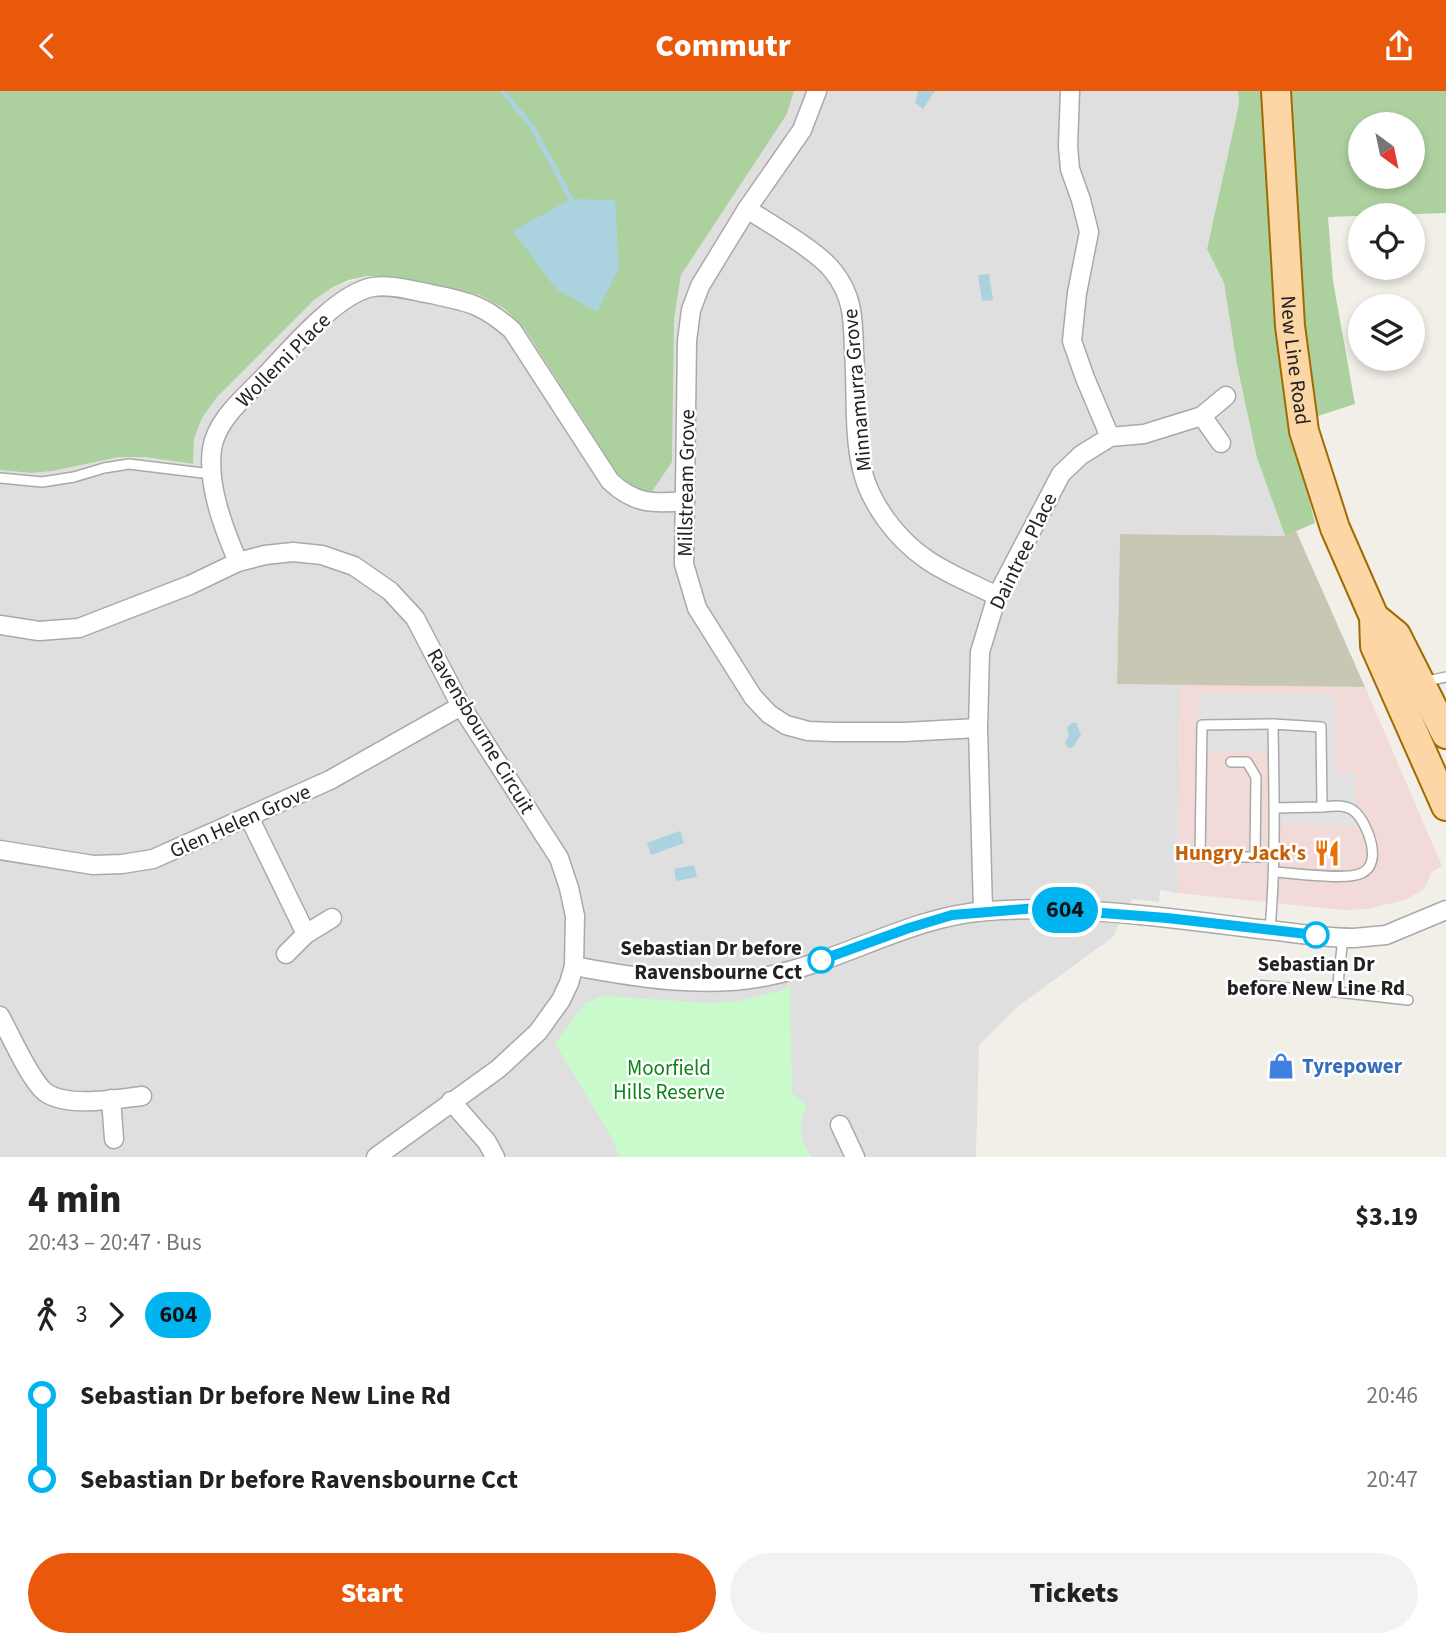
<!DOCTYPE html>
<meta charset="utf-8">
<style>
body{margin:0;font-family:"Source Sans 3",sans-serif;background:#f2f2f2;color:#222;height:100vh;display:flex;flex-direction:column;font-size:26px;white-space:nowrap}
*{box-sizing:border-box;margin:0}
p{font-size:23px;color:#767676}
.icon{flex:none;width:38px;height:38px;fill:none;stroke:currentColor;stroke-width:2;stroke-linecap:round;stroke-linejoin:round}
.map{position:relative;height:1066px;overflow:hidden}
.sheet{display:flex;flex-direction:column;background:#fff;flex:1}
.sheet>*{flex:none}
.badge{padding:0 14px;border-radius:23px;font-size:24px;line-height:46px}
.needle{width:46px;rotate:147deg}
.controls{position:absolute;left:1348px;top:21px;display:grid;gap:14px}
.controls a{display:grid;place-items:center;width:77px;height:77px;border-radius:50%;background:#fff;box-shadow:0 4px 10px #0003;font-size:35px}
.map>.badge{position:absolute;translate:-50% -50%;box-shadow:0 0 0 4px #fff}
.legs{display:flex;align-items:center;gap:10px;height:77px;padding:0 28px;font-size:23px}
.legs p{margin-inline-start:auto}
.summary{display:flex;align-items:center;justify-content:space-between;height:119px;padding:0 28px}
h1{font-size:38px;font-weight:800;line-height:52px}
.action{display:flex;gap:14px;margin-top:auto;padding:14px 28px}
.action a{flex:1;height:80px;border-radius:42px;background:#ea580c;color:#fff;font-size:28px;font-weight:800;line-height:80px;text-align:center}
.action a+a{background:#f2f2f2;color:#222}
ul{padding:0 28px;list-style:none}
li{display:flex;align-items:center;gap:24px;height:84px;font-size:26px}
li i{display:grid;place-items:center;width:10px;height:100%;margin:0 9px;background:currentColor}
li i::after{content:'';width:18px;height:18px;margin:-9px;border:5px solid;border-radius:50%;background:#fff}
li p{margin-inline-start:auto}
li:first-child i{background:linear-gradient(#0000 50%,currentColor 0)}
li:last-child i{background:linear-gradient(currentColor 50%,#0000 0)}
header{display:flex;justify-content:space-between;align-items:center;height:91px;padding:0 28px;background:#ea580c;color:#fff;font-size:32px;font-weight:800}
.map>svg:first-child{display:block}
.residential{fill:#e0dfdf}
.commercial{fill:#f2dad9}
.construction{fill:#c7c7b4}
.forest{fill:#add19e;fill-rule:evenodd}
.park{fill:#c8facc}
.parking{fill:#e2e2e2}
.water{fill:#aad3df}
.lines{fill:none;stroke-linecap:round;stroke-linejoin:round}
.stream{stroke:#aad3df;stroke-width:5}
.service-casing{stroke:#a9a9a9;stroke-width:12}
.minor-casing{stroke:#a9a9a9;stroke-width:21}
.primary-casing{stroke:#a06b00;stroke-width:32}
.service{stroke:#fff;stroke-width:9}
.minor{stroke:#fff;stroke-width:18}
.primary{stroke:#fcd6a4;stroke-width:28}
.line-1-casing{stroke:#fff;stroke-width:16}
.line-1{stroke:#00b5ef;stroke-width:10}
.stop-1-dot{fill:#fff;stroke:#00b5ef;stroke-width:3.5}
.labels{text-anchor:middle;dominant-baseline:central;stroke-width:5;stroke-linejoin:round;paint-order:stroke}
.street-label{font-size:21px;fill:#222;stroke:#fff}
.food-label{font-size:21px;font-weight:bold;fill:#c56008;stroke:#fff;text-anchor:end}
.stop-label{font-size:21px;font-weight:bold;fill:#222;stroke:#fff;text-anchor:end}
.shop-label{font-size:21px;font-weight:bold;fill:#366cbe;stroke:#fff;text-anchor:start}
.park-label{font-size:21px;fill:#0c8416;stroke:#fff}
</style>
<header><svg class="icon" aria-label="back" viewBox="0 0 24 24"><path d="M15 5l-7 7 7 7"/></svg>Commutr<svg class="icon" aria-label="share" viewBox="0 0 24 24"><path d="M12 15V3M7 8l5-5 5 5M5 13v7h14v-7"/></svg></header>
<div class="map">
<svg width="1446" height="1066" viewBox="0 0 1446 1066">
<rect width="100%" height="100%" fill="#f2efe9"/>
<polygon class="residential" points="794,0 1238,0 1239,13 1207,158 1224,192 1237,274 1257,367 1285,445 1120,443 1117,593 1180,593 1178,802 1160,799 1159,811 1132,808 1113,846 1017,916 979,954 976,1066 0,1066 0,379 31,382 53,380 119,366 145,366 193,373 194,348 202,327 217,306 314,209 333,196 367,185 396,186 481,204 505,218 526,240 674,229 681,184 787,23"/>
<polygon class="commercial" points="1180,593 1365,596 1442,775 1432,781 1424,798 1405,809 1367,818 1344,819 1178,802"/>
<polygon class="construction" points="1296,440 1365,596 1117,593 1120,443 1285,445"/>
<g class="forest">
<polygon points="0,0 794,0 787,23 681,184 674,229 672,371 651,402 634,398 617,382 526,240 505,218 480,204 396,186 367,185 349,189 333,196 314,209 217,306 202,327 194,348 193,373 145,366 119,366 53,380 31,382 0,379"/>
<path d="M1238 0H1446V122L1328 126 1333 190 1355 313 1290 334 1315 432 1285 445 1257 367 1237 274 1224 192 1207 158 1239 13ZM1360 33H1412V86H1360Z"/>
</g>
<path class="park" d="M790 897 792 1002 807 1014C797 1033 799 1050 812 1066H620L613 1049 555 952 585 912 603 905 710 912 739 910Z"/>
<polygon class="parking" points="1199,603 1336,603 1335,680 1355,682 1358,735 1270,732 1268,661 1198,661"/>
<g class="water">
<polygon points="918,0 935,0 923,18 915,12"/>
<polygon points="571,108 615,109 619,177 597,221 556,198 513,140"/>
<polygon points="989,183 993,209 982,210 978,184"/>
<path d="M1072 632H1076L1081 644C1076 649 1075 658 1068 657L1065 651 1069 645 1067 636Z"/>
<polygon points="680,740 684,752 651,764 647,752"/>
<polygon points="694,774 697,786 676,790 674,778"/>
</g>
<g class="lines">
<polyline class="stream" points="503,0 533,37 571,108"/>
<g class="service-casing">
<g id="service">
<polyline points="0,387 42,391 74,386 104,377 129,373 211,383"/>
<polyline points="1422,591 1446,586"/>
<polyline points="1231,671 1247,671 1256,686 1255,766"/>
<polyline points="1206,766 1200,766 1202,634 1273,633"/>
<polyline points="1229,766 1275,766"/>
<path d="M1275 781C1294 782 1347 790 1362 782 1383 772 1368 732 1354 720 1345 713 1332 715 1322 716"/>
<path d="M1270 839C1276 770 1274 702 1273 633L1321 636 1322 716 1274 717"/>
<polyline points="1255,894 1337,901 1343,847"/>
<polyline points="1337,901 1408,909"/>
</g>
</g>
<g class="minor-casing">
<g id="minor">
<polyline points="817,0 802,39 747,118 700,195 691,219 687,250 684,473 697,517 753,606 769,623 786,634 808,640 835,641 904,641 978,637"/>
<polyline points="1070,0 1068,55 1070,78 1081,109 1089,141 1077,202 1072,250 1085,287 1110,346"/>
<path d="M747 118C770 133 818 160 833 180 854 206 853 230 854 261 857 299 853 341 862 378 870 413 897 448 926 468 947 483 974 493 997 505"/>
<polyline points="1202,325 1221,352"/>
<path d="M238 471C224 438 207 395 212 358 216 329 244 307 264 286 289 260 337 202 373 196 391 193 414 200 431 203 469 211 482 213 512 239L610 390C634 413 653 413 685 410"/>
<polyline points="0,534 39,540 79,537 190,494 238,471 265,464 293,461 322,464 354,475 390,500 415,527 461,615 559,767 569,797 575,825 574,875 569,892 561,909 538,941 498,978 376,1066"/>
<polyline points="249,726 306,843"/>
<polyline points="0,759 93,774 122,773 153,768 330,689 461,615"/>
<polyline points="983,820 978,637 980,561 997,505 1061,383 1081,364 1110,346 1144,343 1202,325 1226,305"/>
<polyline points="286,863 306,843 332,827"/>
<path d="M574 875C637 887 705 898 768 885 843 870 909 826 986 820 1077 813 1169 827 1259 838 1291 841 1322 847 1354 847L1386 844 1446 819"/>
<path d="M0 925C10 943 30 989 45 1001 66 1017 117 1008 142 1005"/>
<polyline points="111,1008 114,1048"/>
<polyline points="451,1010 487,1051 495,1066"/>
<polyline points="840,1034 855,1066"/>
</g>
</g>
<g class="primary-casing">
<g id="primary">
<path id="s1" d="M1276 0 1290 235 1304 340 1335 437 1374 526 1375 555 1446 715"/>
<polyline points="1374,526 1396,544 1446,643"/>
</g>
</g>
<use href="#service" class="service"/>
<use href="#minor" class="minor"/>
<use href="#primary" class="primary"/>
</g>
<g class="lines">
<g class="line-1-casing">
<polyline id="line-1" points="821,869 909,837 952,824 1037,817 1167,827 1316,844"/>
</g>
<use href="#line-1" class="line-1"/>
</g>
<defs>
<g id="restaurant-bare" transform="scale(2.1)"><path d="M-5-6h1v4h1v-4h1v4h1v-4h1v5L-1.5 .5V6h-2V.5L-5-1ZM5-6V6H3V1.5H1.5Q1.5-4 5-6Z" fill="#e8710a" stroke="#fff" stroke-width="2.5" paint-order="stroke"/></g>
<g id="shop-bare" transform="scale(2.1)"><path d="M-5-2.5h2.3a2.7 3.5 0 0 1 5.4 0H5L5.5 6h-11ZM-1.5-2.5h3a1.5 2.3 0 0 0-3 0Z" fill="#3f7fe0" stroke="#fff" stroke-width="2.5" paint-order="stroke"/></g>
</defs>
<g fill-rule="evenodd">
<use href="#restaurant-bare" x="1327" y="762"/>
<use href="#shop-bare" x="1281" y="975"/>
</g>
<g class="stop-1-dot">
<circle cx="1316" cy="844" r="12"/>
<circle cx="821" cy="869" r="12"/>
</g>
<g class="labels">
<g class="street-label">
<text transform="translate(283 269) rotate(-45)">Wollemi Place</text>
<text stroke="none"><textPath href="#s1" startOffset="270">New Line Road</textPath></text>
<text transform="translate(857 299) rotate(-95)">Minnamurra Grove</text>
<text transform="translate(686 392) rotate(-89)">Millstream Grove</text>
<text transform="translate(1023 460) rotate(-64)">Daintree Place</text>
<text transform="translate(481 640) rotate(59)">Ravensbourne Circuit</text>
<text transform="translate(240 730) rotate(-24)">Glen Helen Grove</text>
</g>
<g class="food-label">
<text x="1306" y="762">Hungry Jack's</text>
</g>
<g class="stop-label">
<text x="802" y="857">Sebastian Dr before<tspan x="802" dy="24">Ravensbourne Cct</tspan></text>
<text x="1316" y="873" text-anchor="middle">Sebastian Dr<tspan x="1316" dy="24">before New Line Rd</tspan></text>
</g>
<g class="shop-label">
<text x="1302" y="975">Tyrepower</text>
</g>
<g class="park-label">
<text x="669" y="977">Moorfield<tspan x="669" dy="24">Hills Reserve</tspan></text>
</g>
</g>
</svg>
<div class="controls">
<a><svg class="needle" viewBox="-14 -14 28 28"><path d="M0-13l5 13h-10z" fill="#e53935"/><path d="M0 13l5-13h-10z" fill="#767676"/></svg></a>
<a><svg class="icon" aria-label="locate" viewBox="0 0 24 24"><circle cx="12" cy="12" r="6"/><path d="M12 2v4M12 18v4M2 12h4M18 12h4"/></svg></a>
<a><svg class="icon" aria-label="layers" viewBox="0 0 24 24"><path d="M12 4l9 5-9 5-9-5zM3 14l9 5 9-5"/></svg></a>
</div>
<b class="badge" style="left:1065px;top:819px;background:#00b5ef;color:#111">604</b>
</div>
<section class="sheet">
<div class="summary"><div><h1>4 min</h1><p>20:43 – 20:47 · Bus</p></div><b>$3.19</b></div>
<div class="legs"><svg class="icon" aria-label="walk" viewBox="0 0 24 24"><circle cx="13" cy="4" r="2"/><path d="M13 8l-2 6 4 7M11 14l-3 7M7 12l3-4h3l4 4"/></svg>3<svg class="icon" aria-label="forward" viewBox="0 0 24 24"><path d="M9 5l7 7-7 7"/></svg><b class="badge" style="background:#00b5ef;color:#111">604</b></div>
<ul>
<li><i style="color:#00b5ef"></i><b>Sebastian Dr before New Line Rd</b><p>20:46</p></li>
<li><i style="color:#00b5ef"></i><b>Sebastian Dr before Ravensbourne Cct</b><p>20:47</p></li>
</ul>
<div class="action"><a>Start</a><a>Tickets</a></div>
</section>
